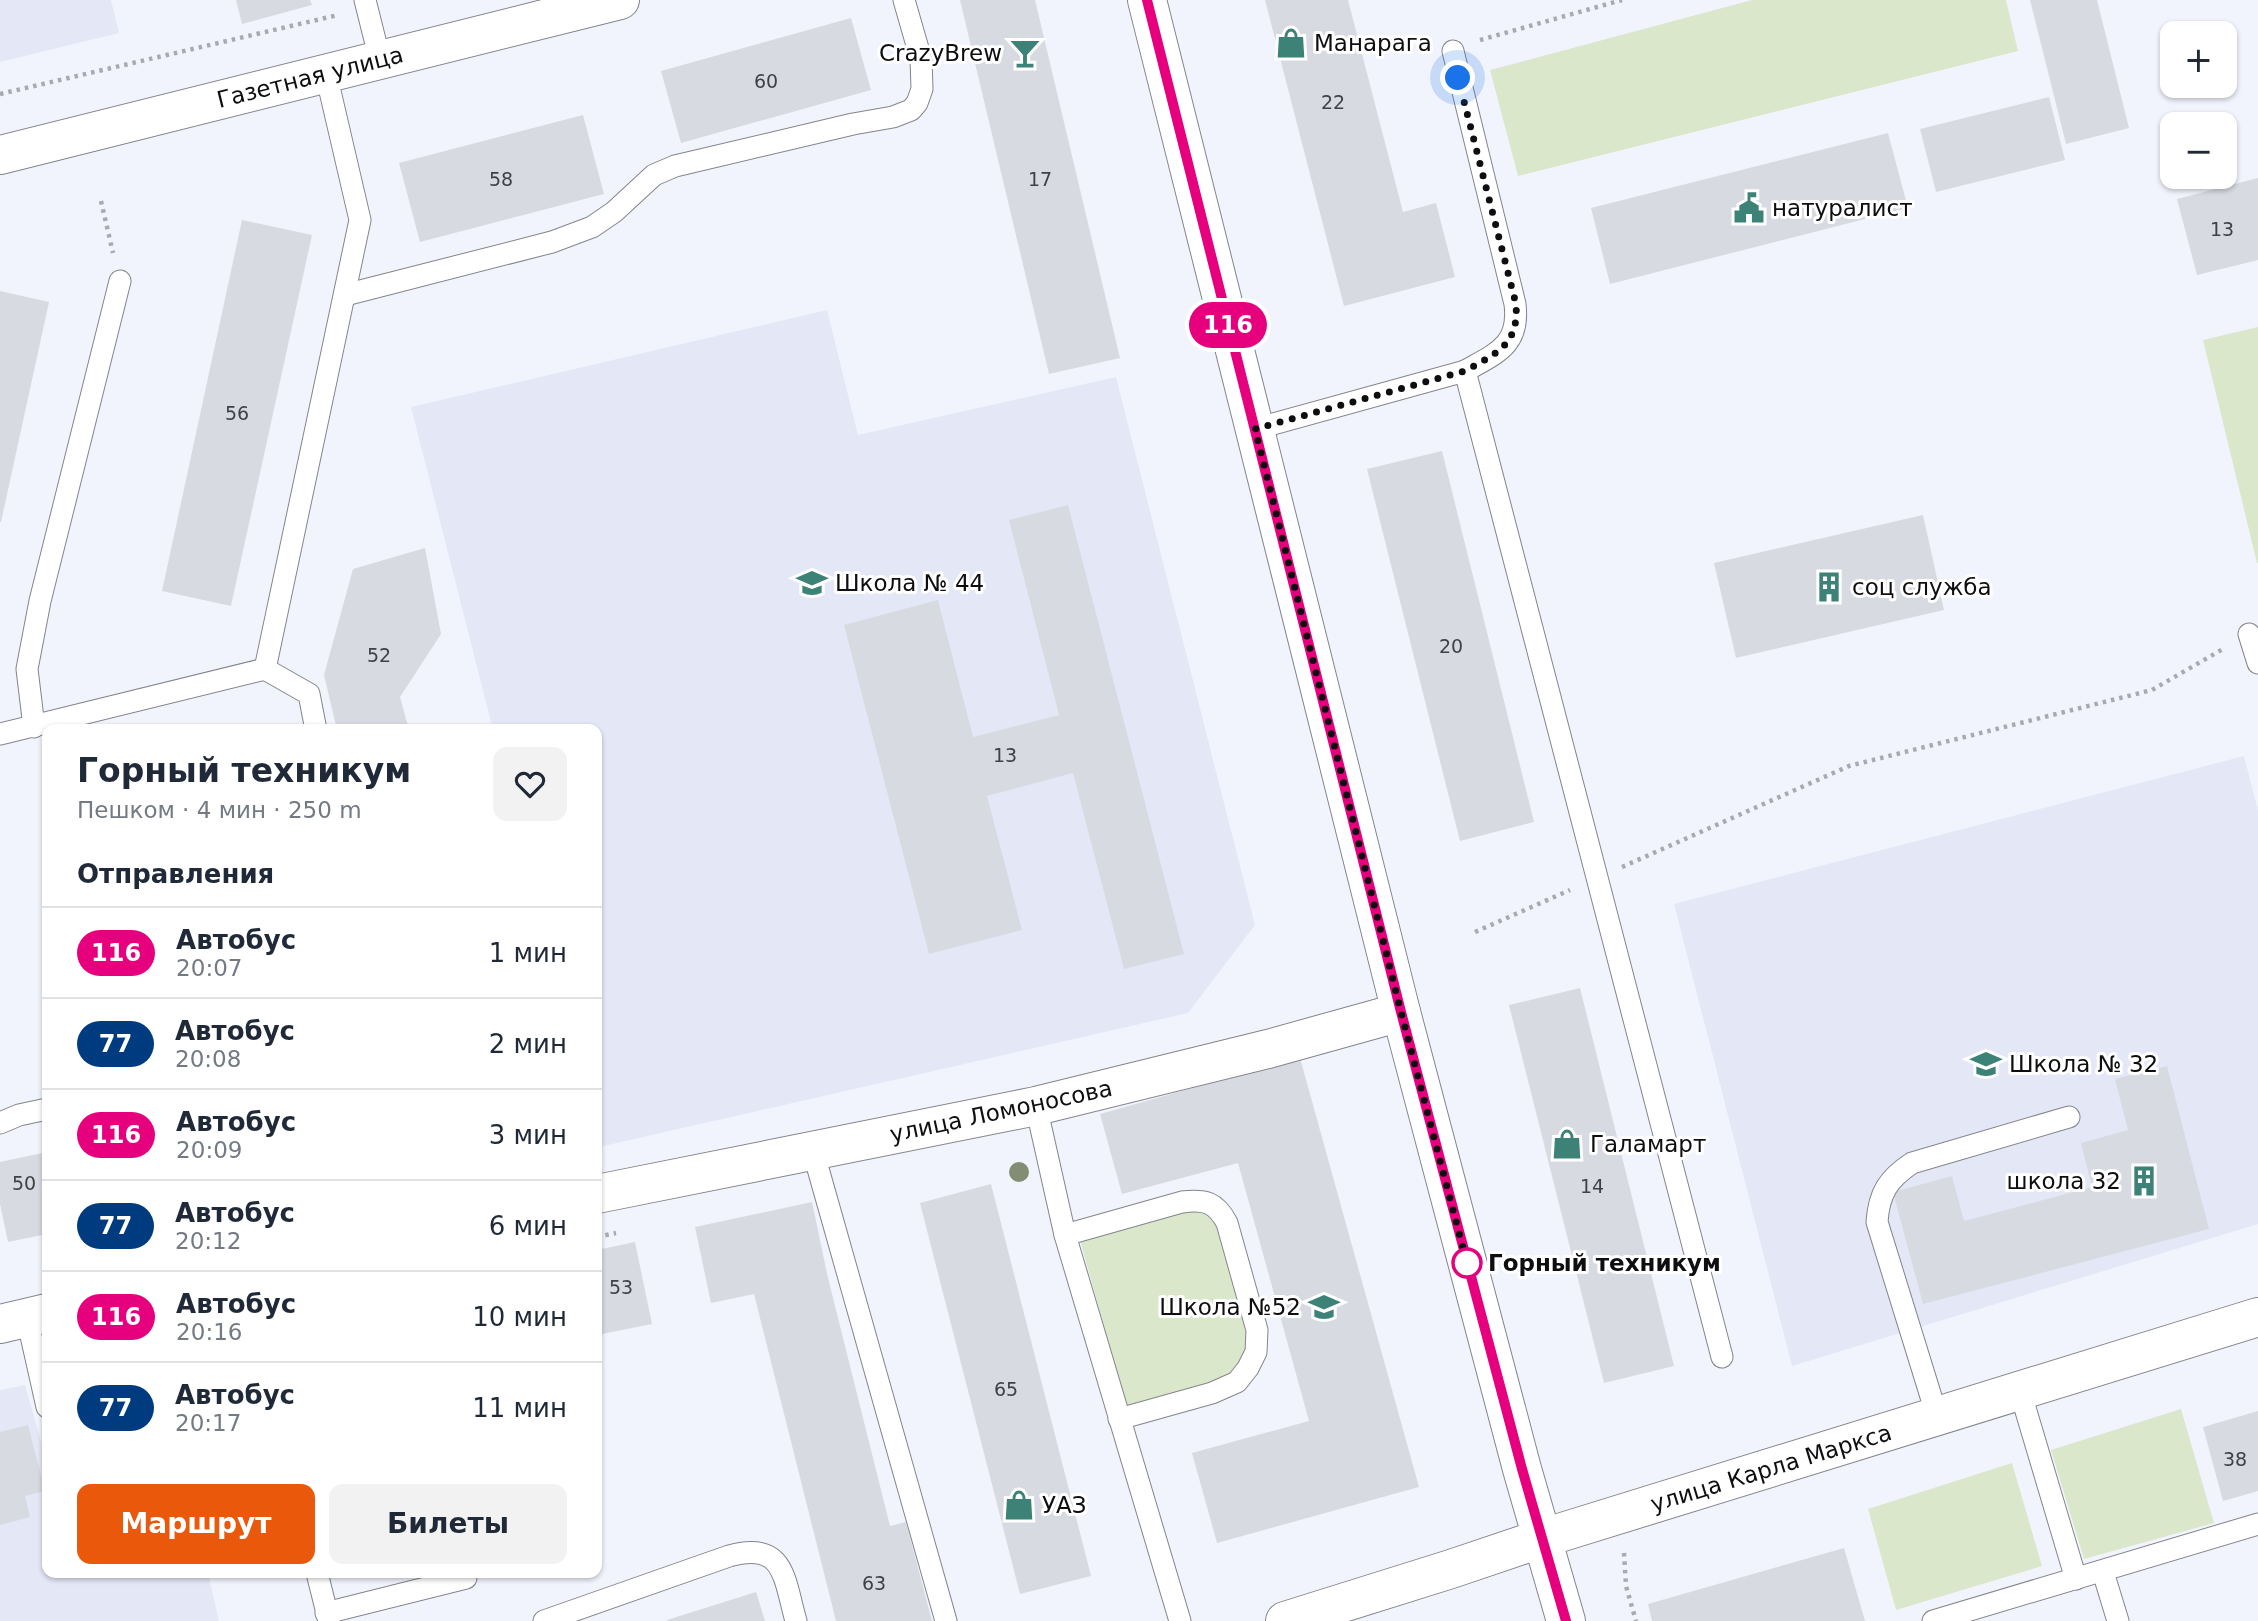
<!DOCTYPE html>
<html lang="ru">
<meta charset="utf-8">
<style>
body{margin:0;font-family:"DejaVu Sans",sans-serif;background:#f2f2f3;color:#1f2937;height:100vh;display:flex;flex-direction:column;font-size:26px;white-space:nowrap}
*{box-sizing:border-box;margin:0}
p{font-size:23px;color:#747a83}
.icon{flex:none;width:38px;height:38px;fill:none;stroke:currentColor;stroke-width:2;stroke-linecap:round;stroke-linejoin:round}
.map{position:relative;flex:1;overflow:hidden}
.panel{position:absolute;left:42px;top:724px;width:560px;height:854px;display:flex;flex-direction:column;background:#fff;border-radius:14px;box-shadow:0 2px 5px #0004}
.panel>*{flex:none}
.badge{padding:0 14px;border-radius:23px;font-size:24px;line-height:46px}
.tools{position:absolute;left:2160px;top:21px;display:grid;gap:14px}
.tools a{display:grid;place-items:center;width:77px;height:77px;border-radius:14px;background:#fff;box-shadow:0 2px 5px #0004;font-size:35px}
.you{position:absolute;width:35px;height:35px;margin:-18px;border:5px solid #fff;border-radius:50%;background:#1a73e8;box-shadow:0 0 0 10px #1a73e833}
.map>.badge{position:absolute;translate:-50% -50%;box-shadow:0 0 0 4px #fff}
h2{padding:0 35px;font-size:26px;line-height:63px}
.round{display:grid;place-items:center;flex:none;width:74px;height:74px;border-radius:14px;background:#f2f2f3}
.overview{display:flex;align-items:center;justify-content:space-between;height:119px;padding:0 35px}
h1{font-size:33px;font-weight:800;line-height:52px}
.primary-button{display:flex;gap:14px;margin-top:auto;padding:14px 35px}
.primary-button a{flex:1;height:80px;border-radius:14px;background:#ea580c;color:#fff;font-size:28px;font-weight:800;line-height:80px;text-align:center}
.primary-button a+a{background:#f2f2f3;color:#1f2937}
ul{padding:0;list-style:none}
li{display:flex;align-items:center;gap:21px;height:91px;padding:0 35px;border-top:2px solid #e0e1e3}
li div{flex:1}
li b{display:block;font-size:26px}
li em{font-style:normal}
li .badge{min-width:77px;font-weight:700;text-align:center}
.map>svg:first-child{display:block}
.built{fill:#e4e7f6}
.green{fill:#dbe7cb}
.building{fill:#d8dae2}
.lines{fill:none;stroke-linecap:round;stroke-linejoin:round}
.service-casing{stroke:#83858d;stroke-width:23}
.minor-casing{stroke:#83858d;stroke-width:40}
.tertiary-casing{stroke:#83858d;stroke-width:40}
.secondary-casing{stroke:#83858d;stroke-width:40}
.path{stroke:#a8aab1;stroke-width:4.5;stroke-dasharray:3.5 5;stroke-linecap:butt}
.service{stroke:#fff;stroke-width:21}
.minor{stroke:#fff;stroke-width:38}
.tertiary{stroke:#fff;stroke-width:38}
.secondary{stroke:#fff;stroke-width:38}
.tree{fill:#838d74}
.line-casing{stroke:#fff;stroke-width:16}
.line{stroke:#e6007e;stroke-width:10}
.walk{stroke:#0e0e11;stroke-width:7;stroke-dasharray:0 12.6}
.stop-dot{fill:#fff;stroke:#e6007e;stroke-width:3.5}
.labels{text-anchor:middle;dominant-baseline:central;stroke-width:6;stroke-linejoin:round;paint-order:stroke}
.number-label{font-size:19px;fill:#404145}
.poi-label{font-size:23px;fill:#0e0e11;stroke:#fff;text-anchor:start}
.street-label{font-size:23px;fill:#0e0e11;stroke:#fff}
.stop-label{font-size:23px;font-weight:bold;fill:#0e0e11;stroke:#fff;text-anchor:start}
</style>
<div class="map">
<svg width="2258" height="1621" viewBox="0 0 2258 1621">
<rect width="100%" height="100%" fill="#f2f4fd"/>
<g class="built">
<polygon points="0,0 111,0 119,33 0,62"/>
<polygon points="827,310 858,435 1116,377 1255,925 1188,1013 599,1147 597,1138 597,730 493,730 411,407"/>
<polygon points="2244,756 2258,810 2258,1224 1792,1366 1674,904"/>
<polygon points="25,1385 47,1462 47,1573 208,1573 219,1621 0,1621 0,1390"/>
</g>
<g class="green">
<polygon points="1752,0 2006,0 2018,51 1518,176 1490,70"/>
<polygon points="2258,327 2258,563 2257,563 2203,340"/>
<polygon points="1212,1204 1258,1373 1127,1409 1080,1240"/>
<polygon points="2181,1409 2214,1523 2084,1559 2051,1450"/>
<polygon points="2012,1463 2042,1566 1896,1610 1868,1509"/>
</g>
<g class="building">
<polygon points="236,0 310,0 312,5 242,24"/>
<polygon points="960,0 1035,0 1120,358 1049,374"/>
<polygon points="1265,0 1348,0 1403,212 1436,203 1455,277 1344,306"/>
<polygon points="2030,0 2097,0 2129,128 2066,144"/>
<polygon points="851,18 871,90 681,143 661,71"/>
<polygon points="2049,97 2065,160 1936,192 1920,129"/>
<polygon points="583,115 604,194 420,242 399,163"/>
<polygon points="1888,133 1908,208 1610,284 1591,208"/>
<polygon points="2258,178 2258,260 2197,275 2177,199"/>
<polygon points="242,220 312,235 231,606 162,591"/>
<polygon points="0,291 49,302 1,522 0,522"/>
<polygon points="1442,451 1534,822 1460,841 1367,469"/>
<polygon points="1068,505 1184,954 1124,969 1073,773 987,796 1022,930 929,954 844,625 938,600 973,737 1059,715 1009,520"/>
<polygon points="1923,515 1944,610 1736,658 1714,563"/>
<polygon points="425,548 441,634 400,697 409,730 337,730 324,675 353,569"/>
<polygon points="1580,988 1674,1366 1604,1383 1509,1005"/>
<polygon points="1300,1058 1419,1487 1217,1543 1192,1453 1309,1421 1238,1163 1122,1194 1100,1114"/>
<polygon points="2167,1066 2209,1229 1923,1304 1893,1192 1952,1176 1964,1221 2092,1187 2081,1143 2128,1130 2115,1079"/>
<polygon points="47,1152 47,1234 8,1242 0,1204 0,1162"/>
<polygon points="991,1184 1091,1576 1020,1594 920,1203"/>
<polygon points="812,1202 828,1278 890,1526 906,1522 932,1621 836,1621 754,1294 711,1303 695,1227"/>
<polygon points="635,1242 652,1324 597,1335 597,1250"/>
<polygon points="2258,1411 2258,1491 2223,1501 2203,1427"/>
<polygon points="28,1425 45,1491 25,1496 30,1517 0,1525 0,1432"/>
<polygon points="1844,1548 1865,1621 1652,1621 1648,1604"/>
<polygon points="756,1592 765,1621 667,1621 667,1620"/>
</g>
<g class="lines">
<g class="service-casing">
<g id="service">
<polyline points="365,0 380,60"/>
<polyline points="345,295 552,242 592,227 614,212 654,175 675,166 853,124 893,117 911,110 917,103 922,89 921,59 904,0"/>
<polyline points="1465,371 1722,1357"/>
<path d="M1255 429 1465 371C1497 353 1520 345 1515 304L1453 51"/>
<polyline points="2249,634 2258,663"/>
<polyline points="265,669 360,220 326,74"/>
<polyline points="34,727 27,669 40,601 120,281"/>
<polyline points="0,734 265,669 309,694 316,730"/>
<polyline points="1036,1106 1065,1235 1180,1621"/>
<polyline points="0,1123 19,1115 47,1109"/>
<polyline points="813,1151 946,1621"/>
<path d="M1065 1235 1182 1202C1205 1199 1216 1202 1227 1223L1257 1330 1256 1352 1248 1368 1237 1382 1212 1393 1119 1419"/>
<polyline points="27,1318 47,1407"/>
<polyline points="2020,1391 2076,1579"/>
<path d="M1937 1416 1877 1222C1879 1193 1888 1179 1912 1163L2069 1117"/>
<polyline points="2103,1572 2118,1621"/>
<polyline points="317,1573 329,1621"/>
<polyline points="326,1613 466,1578 465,1573"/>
<path d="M544 1621 729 1556C785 1540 784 1579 796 1621"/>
<polyline points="1933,1621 2258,1524"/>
</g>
</g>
<g class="minor-casing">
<g id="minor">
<polyline points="597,1194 1036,1106 1268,1049 1401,1012"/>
<polyline points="0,1324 47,1313"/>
</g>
</g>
<g class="tertiary-casing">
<polyline id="tertiary" points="1285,1621 1451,1569 1543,1538 2258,1317"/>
</g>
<g class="secondary-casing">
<g id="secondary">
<polyline points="1147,0 1401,1012 1522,1469 1566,1621"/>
<polyline points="0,155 620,0"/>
</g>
</g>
<g class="path">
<polyline points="1480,40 1622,0"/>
<polyline points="0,94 338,15"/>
<polyline points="101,201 113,253"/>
<polyline points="1622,867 1849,766 2152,690 2223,649"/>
<polyline points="1475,932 1570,890"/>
<polyline points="597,1237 616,1233"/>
<polyline points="1624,1553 1626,1586 1636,1621"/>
</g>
<use href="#service" class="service"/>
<use href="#minor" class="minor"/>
<use href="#tertiary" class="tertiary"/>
<use href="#secondary" class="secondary"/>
</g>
<circle class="tree" cx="1019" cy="1172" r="10"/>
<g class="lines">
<g class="line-casing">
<polyline id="line" points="1147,0 1401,1012 1522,1469 1566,1621"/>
</g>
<use href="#line" class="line"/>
<path class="walk" d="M1458 78 1516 304C1519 345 1497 353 1465 371L1255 429 1401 1012 1467 1263"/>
</g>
<defs>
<g id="shop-bare" transform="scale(2.415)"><path d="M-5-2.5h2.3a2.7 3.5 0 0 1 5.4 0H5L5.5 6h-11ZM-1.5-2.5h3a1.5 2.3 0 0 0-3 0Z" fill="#3d8276" stroke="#fff" stroke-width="2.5" paint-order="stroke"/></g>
<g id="bar-bare" transform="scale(2.415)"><path d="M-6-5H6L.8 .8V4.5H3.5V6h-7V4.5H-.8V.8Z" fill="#3d8276" stroke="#fff" stroke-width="2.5" paint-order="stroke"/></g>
<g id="civic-bare" transform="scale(2.415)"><path d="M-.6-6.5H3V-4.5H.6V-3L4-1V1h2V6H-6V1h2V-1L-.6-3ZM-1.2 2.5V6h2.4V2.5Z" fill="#3d8276" stroke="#fff" stroke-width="2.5" paint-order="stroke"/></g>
<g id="school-bare" transform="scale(2.415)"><path d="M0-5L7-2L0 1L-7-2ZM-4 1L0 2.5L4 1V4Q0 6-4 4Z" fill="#3d8276" stroke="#fff" stroke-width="2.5" paint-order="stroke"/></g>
<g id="building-bare" transform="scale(2.415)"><path d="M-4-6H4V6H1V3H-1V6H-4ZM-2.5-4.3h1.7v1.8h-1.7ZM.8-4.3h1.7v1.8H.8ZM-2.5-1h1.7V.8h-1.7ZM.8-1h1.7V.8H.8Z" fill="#3d8276" stroke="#fff" stroke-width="2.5" paint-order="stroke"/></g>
</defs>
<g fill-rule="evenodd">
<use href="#shop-bare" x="1291" y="43"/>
<use href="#bar-bare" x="1025" y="53"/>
<use href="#civic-bare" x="1749" y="208"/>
<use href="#school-bare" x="812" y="583"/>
<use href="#building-bare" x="1829" y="587"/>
<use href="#school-bare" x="1986" y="1064"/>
<use href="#shop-bare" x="1567" y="1144"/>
<use href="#building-bare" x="2144" y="1181"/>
<use href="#school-bare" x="1324" y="1307"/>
<use href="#shop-bare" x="1019" y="1505"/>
</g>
<circle class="stop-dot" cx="1467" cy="1263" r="14"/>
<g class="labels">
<g class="number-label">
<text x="766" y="81">60</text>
<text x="1333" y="102">22</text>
<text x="501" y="179">58</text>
<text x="1040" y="179">17</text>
<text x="2222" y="229">13</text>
<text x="237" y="413">56</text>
<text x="1451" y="646">20</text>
<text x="379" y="655">52</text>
<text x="1005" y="755">13</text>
<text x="24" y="1183">50</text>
<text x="1592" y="1186">14</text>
<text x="621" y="1287">53</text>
<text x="1006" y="1389">65</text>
<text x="2235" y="1459">38</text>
<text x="874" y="1583">63</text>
</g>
<g class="poi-label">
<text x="1314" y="43">Манарага</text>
<text x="1002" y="53" text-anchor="end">CrazyBrew</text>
<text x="1772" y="208">натуралист</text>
<text x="835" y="583">Школа № 44</text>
<text x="1852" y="587">соц служба</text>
<text x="2009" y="1064">Школа № 32</text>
<text x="1590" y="1144">Галамарт</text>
<text x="2121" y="1181" text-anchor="end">школа 32</text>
<text x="1301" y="1307" text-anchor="end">Школа №52</text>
<text x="1042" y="1505">УАЗ</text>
</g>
<g class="street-label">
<text transform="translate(310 77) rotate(-14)">Газетная улица</text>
<text transform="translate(1001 1111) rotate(-12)">улица Ломоносова</text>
<text transform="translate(1771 1468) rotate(-17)">улица Карла Маркса</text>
</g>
<g class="stop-label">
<text x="1488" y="1263">Горный техникум</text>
</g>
</g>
</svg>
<div class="tools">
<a>+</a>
<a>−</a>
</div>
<div class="you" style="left:1458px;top:78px"></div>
<b class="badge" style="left:1228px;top:325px;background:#e6007e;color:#fff">116</b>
<section class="panel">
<div class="overview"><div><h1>Горный техникум</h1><p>Пешком · 4 мин · 250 m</p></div><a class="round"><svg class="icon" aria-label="heart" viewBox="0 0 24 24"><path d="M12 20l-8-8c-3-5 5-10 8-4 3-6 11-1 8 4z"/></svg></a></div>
<h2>Отправления</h2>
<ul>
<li><span class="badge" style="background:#e6007e;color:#fff">116</span><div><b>Автобус</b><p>20:07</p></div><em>1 мин</em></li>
<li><span class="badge" style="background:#003b80;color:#fff">77</span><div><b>Автобус</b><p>20:08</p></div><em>2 мин</em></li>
<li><span class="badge" style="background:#e6007e;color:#fff">116</span><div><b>Автобус</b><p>20:09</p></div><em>3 мин</em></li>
<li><span class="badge" style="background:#003b80;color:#fff">77</span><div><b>Автобус</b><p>20:12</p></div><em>6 мин</em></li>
<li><span class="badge" style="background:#e6007e;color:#fff">116</span><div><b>Автобус</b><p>20:16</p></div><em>10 мин</em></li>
<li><span class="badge" style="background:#003b80;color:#fff">77</span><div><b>Автобус</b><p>20:17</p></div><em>11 мин</em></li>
</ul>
<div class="primary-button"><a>Маршрут</a><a>Билеты</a></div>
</section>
</div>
